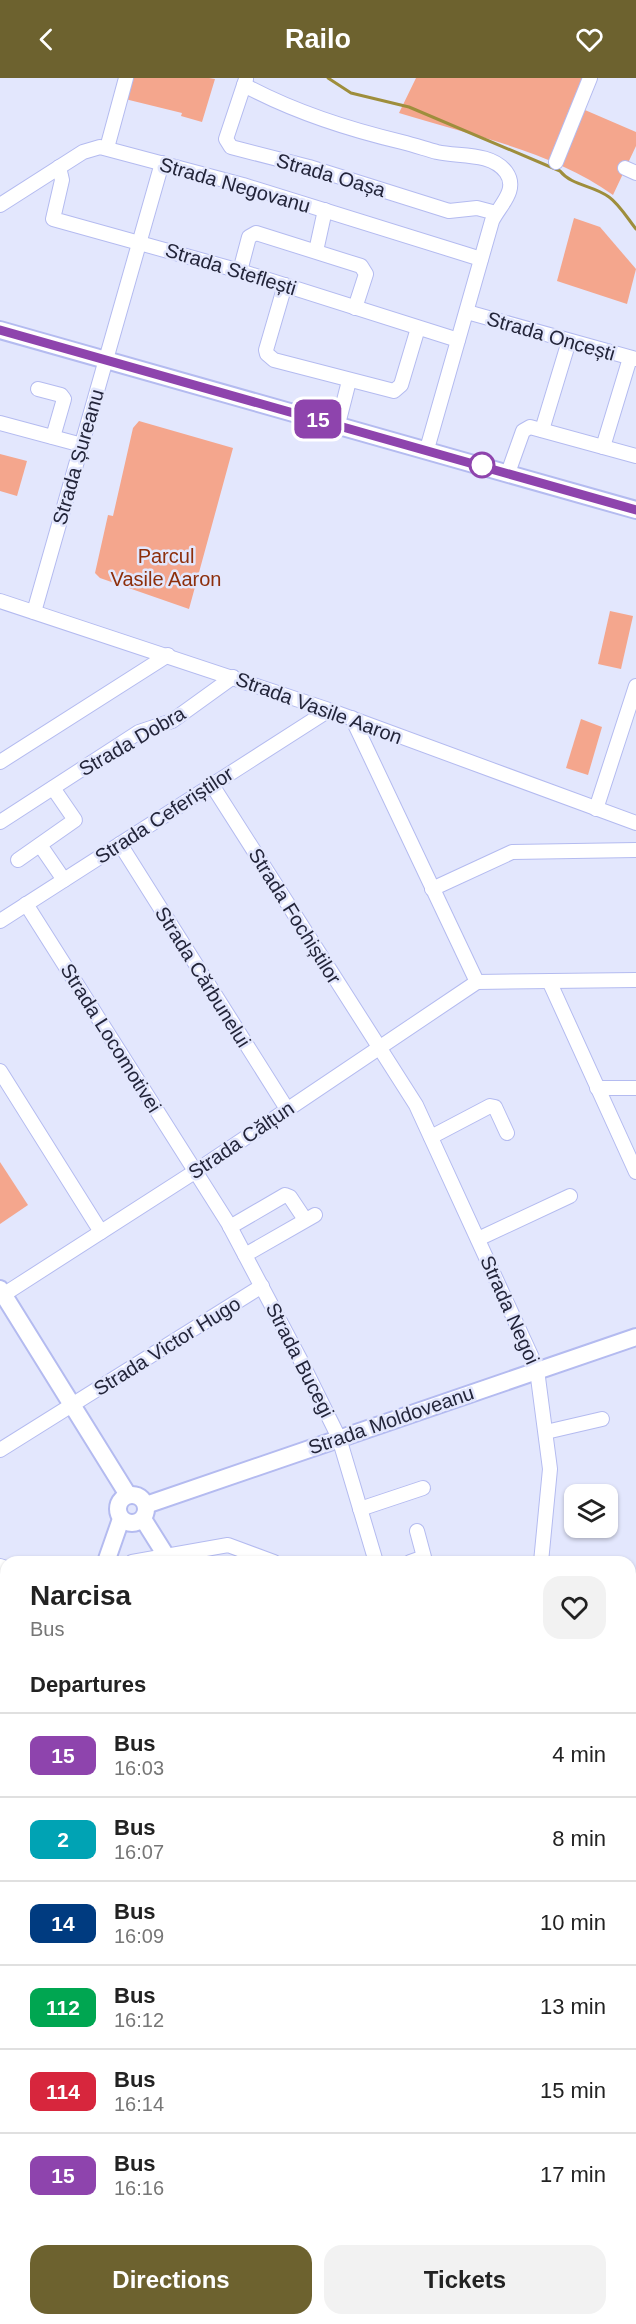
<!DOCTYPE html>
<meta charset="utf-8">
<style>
body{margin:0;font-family:Arial,sans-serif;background:#f2f2f2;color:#222;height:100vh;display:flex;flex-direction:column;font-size:22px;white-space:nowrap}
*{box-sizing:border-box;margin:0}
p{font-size:20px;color:#767676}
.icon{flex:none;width:33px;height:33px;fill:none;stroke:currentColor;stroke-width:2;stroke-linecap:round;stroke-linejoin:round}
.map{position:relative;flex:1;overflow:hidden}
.side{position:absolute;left:0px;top:1478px;width:636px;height:770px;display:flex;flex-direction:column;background:#fff;border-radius:18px 18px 0 0;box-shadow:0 2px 4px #0004}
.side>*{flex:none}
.badge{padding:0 12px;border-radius:9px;font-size:21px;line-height:39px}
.tools{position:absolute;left:564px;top:1406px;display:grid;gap:12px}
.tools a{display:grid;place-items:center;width:54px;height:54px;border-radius:12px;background:#fff;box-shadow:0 2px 4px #0004;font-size:30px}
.map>.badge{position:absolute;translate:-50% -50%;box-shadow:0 0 0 3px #fff}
h2{padding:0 30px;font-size:22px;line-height:54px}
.round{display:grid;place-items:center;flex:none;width:63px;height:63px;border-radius:18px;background:#f2f2f2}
.overview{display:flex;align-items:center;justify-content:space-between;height:102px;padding:0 30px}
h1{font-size:28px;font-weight:800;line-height:45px}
.action{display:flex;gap:12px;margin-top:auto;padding:12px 30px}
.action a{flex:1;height:69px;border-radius:18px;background:#6d622f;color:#fff;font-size:24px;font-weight:800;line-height:69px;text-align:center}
.action a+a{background:#f2f2f2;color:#222}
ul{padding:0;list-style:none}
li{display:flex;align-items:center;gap:18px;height:84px;padding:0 30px;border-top:2px solid #e0e0e0}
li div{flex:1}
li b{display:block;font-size:22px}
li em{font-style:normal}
li .badge{min-width:66px;font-weight:700;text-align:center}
header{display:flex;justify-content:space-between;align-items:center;height:78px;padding:0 30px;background:#6d622f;color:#fff;font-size:27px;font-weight:800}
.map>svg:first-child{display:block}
.green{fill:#f4a68d}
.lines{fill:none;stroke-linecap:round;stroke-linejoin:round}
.stream{stroke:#9e8e3c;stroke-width:3}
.minor-casing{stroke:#b4bbf0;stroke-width:16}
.major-casing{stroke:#b4bbf0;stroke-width:20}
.minor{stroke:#fff;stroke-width:14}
.major{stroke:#fff;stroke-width:16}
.line-casing{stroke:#fff;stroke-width:14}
.line{stroke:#8e44ad;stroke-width:9}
.stop-dot{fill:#fff;stroke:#8e44ad;stroke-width:3}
.labels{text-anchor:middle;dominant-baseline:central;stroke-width:5;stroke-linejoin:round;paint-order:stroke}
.street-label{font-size:20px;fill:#23253a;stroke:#e3e7fd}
.park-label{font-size:20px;fill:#8d2f0c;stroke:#e3e7fd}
</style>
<header><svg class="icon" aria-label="back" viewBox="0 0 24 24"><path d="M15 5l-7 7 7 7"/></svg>Railo<svg class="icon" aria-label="heart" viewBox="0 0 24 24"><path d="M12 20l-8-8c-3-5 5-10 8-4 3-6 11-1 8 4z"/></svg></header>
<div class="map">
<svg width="636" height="2246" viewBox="0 0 636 2246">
<rect width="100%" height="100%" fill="#e3e7fd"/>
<g class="green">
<polygon points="130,0 209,0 215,1 202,44 181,38 182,35 125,21"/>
<path d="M416 0H590L578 29 636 54V68L613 117C552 73 470 57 399 35Z"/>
<polygon points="574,140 600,149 636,191 627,226 557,203"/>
<polygon points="139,343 233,370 189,531 100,500 95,495 108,437 113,438 133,350"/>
<polygon points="0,376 27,383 17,418 0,413"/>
<polygon points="610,533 633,538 621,591 598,586"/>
<polygon points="581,641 602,649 588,697 566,690"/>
<polygon points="0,1084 28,1127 0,1146"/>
</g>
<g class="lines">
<path class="stream" d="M328 0 351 15 409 29 560 93C572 108 593 107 609 119 619 126 628 141 636 151"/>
<g class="minor-casing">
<g id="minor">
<polyline points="246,1 226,61 231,69 309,89 449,133 477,130 496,135"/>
<path d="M244 7C294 34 347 51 402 64 414 67 426 71 437 74 459 79 491 74 506 94 519 112 499 128 492 143L427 371"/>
<polyline points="107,70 126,0"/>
<polyline points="556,84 590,0"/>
<polyline points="59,89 62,102 53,141 240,193 458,262"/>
<polyline points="625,90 636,95"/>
<polyline points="0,127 83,74 100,69 243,107 481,181"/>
<polyline points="316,173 325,132"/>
<polyline points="240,193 249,159 256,155 361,188 366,196 355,230"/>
<polyline points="285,207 266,272 267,276 274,282 394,313 401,307 418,250"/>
<polyline points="467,234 636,281"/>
<polyline points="38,311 61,317 64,321 53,359"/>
<polyline points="0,345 82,367"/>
<polyline points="338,346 349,303"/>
<polyline points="542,352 569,263"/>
<polyline points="603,369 630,280"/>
<polyline points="508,395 523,353 530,349 636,378"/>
<polyline points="0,523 329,632 636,745"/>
<polyline points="34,534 162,85"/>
<polyline points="352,640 477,904"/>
<polyline points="0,684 168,577"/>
<polyline points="212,707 416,1027 534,1284 537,1292 550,1391 541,1484"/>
<polyline points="596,731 636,608"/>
<polyline points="0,744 139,654 172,643 233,599"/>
<polyline points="120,766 287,1031"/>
<polyline points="40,767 64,802"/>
<polyline points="18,782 75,742 53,710"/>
<polyline points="432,811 512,774 636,772"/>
<polyline points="26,826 228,1145 301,1283 339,1360 376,1484"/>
<polyline points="0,843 329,632"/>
<polyline points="477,904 636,902"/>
<polyline points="550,905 636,1094"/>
<polyline points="0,993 101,1154"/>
<polyline points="597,1010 636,1010"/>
<polyline points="431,1059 490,1028 495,1029 507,1055"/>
<polyline points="230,1149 285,1117 290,1119 304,1140"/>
<polyline points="478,1161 570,1118"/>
<polyline points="245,1177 315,1137"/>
<polyline points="3,1217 196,1093 477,904"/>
<polyline points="546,1354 602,1341"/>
<polyline points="0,1372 262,1208"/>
<polyline points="360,1431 423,1410"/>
<polyline points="132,1484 228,1467 274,1484"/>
<polyline points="410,1484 424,1479 417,1453"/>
<polyline points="0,1488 6,1490"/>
<polyline points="0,2001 6,2001"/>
<polyline points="0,2118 6,2120"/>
<polyline points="0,2214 6,2218"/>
<polyline points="51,2241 62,2246"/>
<polyline points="350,2241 364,2246"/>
<polyline points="191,2246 193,2241"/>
</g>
</g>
<g class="major-casing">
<g id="major">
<polyline points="0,252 636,432"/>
<polyline points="0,1211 128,1417"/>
<circle cx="132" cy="1431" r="14"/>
<polyline points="146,1427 636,1259"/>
<polyline points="143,1441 170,1484"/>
<polyline points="106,1484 121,1441"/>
<polyline points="0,1916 6,1887"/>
<polyline points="630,2149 636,2153"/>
<polyline points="385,2246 387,2241"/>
</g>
</g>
<use href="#minor" class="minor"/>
<use href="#major" class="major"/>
</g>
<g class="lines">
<g class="line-casing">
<polyline id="line" points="0,252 636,432"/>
</g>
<use href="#line" class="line"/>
</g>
<circle class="stop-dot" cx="482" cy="387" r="12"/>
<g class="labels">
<g class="street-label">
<text transform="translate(331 97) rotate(16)">Strada Oașa</text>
<text transform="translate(235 107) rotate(16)">Strada Negovanu</text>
<text transform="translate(231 191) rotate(17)">Strada Steflești</text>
<text transform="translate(551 258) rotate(16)">Strada Oncești</text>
<text transform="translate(78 379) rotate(-74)">Strada Șureanu</text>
<text transform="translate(319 630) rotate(20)">Strada Vasile Aaron</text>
<text transform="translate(132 663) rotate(-30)">Strada Dobra</text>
<text transform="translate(164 737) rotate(-33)">Strada Ceferiștilor</text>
<text transform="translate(295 838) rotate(58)">Strada Fochiștilor</text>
<text transform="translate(203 899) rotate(58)">Strada Cărbunelui</text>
<text transform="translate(111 960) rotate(58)">Strada Locomotivei</text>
<text transform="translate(241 1062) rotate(-34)">Strada Călțun</text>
<text transform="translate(510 1232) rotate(66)">Strada Negoi</text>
<text transform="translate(167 1268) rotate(-32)">Strada Victor Hugo</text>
<text transform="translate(300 1282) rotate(63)">Strada Bucegi</text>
<text transform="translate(391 1342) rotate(-19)">Strada Moldoveanu</text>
</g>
<g class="park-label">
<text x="166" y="478">Parcul<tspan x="166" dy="23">Vasile Aaron</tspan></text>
</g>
</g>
</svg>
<div class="tools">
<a><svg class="icon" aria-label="layers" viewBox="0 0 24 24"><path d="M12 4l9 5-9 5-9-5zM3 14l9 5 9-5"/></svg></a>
</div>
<b class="badge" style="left:318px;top:341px;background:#8e44ad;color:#fff">15</b>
<section class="side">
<div class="overview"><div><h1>Narcisa</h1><p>Bus</p></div><a class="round"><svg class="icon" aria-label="heart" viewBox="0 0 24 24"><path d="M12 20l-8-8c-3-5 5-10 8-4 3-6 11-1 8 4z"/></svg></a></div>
<h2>Departures</h2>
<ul>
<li><span class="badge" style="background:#8e44ad;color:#fff">15</span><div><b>Bus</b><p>16:03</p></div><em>4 min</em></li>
<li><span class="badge" style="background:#00a3b4;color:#fff">2</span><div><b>Bus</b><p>16:07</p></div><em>8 min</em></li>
<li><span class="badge" style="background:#003b80;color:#fff">14</span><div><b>Bus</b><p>16:09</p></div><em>10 min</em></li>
<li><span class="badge" style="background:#00a651;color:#fff">112</span><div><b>Bus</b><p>16:12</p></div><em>13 min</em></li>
<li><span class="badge" style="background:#d7263d;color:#fff">114</span><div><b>Bus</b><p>16:14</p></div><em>15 min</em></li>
<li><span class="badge" style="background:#8e44ad;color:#fff">15</span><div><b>Bus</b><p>16:16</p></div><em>17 min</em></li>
</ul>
<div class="action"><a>Directions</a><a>Tickets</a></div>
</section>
</div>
